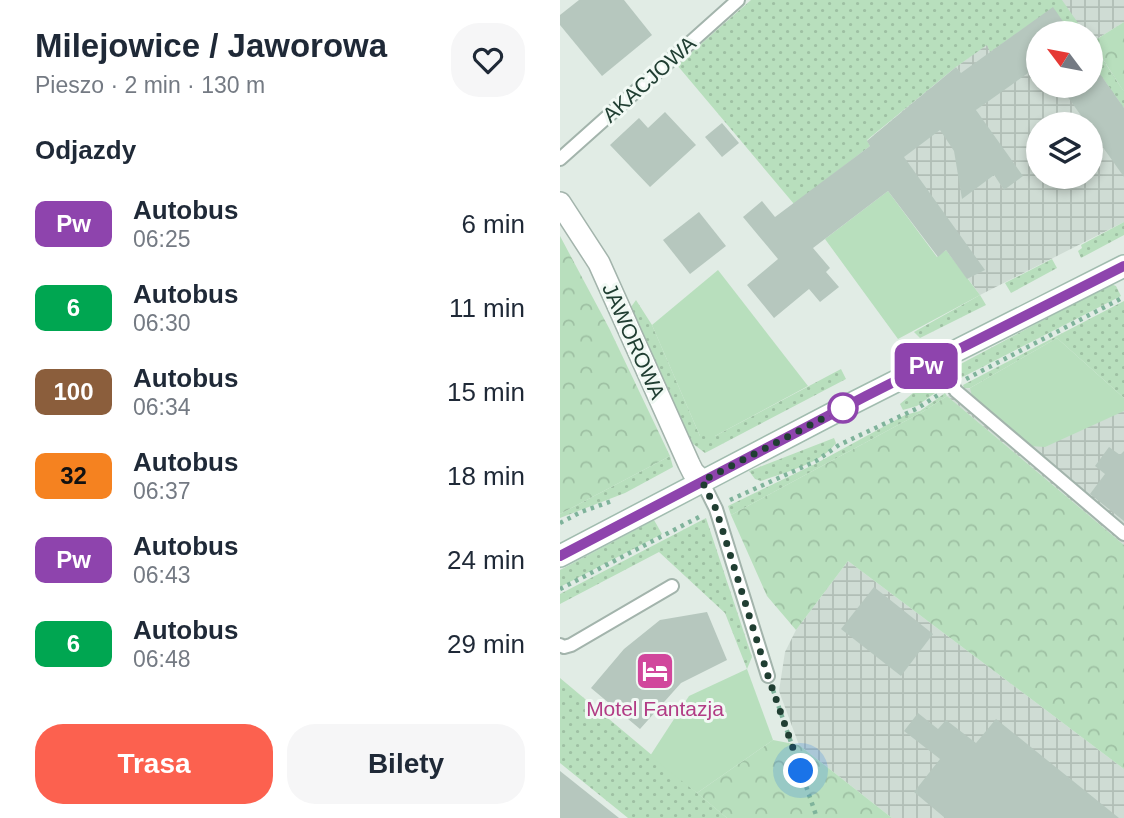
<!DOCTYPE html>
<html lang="pl">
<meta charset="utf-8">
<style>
body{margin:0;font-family:Arial,sans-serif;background:#f6f6f7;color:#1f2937;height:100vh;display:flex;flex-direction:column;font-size:26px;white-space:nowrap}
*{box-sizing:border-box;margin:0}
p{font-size:23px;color:#747a83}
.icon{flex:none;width:38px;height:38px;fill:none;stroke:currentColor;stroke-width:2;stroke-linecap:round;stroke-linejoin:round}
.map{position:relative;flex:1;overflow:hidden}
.sheet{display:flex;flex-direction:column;background:#fff;width:560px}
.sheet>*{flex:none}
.badge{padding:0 14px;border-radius:10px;font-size:24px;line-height:46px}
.needle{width:46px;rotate:302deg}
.controls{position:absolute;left:466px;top:21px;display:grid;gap:14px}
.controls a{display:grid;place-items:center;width:77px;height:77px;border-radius:50%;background:#fff;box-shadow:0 4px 10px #0003;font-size:35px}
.you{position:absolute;width:35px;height:35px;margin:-18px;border:5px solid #fff;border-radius:50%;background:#1a73e8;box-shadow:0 0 0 10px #1a73e833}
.map>.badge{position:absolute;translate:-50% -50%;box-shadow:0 0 0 4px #fff}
h2{padding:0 35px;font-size:26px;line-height:63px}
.round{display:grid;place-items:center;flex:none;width:74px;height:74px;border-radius:28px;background:#f6f6f7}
.head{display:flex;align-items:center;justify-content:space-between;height:119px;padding:0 35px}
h1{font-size:33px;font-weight:700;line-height:52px}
.action{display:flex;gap:14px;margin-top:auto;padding:14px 35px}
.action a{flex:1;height:80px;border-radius:28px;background:#fc614f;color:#fff;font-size:28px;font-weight:700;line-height:80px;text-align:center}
.action a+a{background:#f6f6f7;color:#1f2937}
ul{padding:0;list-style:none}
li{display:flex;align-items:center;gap:21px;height:84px;padding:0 35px}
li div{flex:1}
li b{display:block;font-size:26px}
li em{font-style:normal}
li .badge{min-width:77px;font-weight:700;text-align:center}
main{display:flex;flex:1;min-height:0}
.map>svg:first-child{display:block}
.industrial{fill:url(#industrial-grid);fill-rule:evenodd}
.grass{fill:url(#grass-dots)}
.forest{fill:url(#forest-crowns)}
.green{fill:#b8dfbd}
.building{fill:#b6c7be}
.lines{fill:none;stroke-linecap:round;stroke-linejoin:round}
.lane-casing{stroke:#a3b4ac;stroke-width:16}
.street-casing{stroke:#a3b4ac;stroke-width:24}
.secondary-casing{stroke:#a1bcaf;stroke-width:24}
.path{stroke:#7fb39b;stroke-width:4.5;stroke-dasharray:3.5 5;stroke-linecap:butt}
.lane{stroke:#fff;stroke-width:12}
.street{stroke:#fff;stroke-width:21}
.secondary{stroke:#fff;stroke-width:21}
.line-casing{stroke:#fff;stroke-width:16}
.line{stroke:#8e44ad;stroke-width:10}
.walk{stroke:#203e32;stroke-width:7;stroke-dasharray:0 12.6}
.stop-dot{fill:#fff;stroke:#8e44ad;stroke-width:3.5}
.labels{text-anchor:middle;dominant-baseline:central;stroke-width:6;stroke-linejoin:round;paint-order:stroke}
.street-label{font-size:21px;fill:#203e32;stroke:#f1f9f4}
.hotel-label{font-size:21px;fill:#b23c85;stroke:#f1f9f4}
</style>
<main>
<section class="sheet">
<div class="head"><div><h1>Milejowice / Jaworowa</h1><p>Pieszo · 2 min · 130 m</p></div><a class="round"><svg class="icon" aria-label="heart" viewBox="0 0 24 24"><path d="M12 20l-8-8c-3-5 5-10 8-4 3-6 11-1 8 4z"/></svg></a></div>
<h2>Odjazdy</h2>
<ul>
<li><span class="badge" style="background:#8e44ad;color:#fff">Pw</span><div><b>Autobus</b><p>06:25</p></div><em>6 min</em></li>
<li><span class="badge" style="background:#00a651;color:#fff">6</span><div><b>Autobus</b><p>06:30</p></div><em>11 min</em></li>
<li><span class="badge" style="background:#8b5e3c;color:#fff">100</span><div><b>Autobus</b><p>06:34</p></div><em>15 min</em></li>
<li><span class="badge" style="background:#f58220;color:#111">32</span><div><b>Autobus</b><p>06:37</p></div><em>18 min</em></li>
<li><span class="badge" style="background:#8e44ad;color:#fff">Pw</span><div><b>Autobus</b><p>06:43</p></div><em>24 min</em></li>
<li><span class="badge" style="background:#00a651;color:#fff">6</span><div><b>Autobus</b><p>06:48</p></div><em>29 min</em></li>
</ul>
<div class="action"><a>Trasa</a><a>Bilety</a></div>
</section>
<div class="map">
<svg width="564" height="818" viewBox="0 0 564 818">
<defs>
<pattern id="industrial-grid" width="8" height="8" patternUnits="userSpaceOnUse" patternTransform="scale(1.75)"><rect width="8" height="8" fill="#cfdcd4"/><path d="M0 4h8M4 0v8" fill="none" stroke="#b1beb6"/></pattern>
<pattern id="grass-dots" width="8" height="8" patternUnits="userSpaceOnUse" patternTransform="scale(1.75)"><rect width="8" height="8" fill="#b8dfbd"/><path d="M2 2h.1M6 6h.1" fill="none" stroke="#9ec0a3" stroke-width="1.8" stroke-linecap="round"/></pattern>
<pattern id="forest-crowns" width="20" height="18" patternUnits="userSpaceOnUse" patternTransform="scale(1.75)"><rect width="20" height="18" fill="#b8dfbd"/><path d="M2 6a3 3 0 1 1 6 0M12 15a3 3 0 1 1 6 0" fill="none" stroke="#9ec0a3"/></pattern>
</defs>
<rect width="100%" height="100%" fill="#e1ece5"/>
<g class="industrial">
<path d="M502 0H564V22L532 42 564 92V222L420 295 307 141 370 88 444 189 416 110 423 104 396 67 427 44 430 51ZM478 33H530V86H478ZM478 124H530V177H478Z"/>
<polygon points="404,388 564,398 564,545 387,396"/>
<polygon points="288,561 564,769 564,818 332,818 239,745 219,691 225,652 236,630"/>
</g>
<g class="grass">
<polygon points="191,0 502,0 525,33 511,33 493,8 430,52 427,45 396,67 307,140 310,146 234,204 117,65"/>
<polygon points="530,40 564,92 564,108 530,60"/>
<polygon points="564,222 564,235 521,258 518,251 522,248 521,245"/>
<polygon points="492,259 497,268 451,293 445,283"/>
<polygon points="551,284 556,286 561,296 399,379 393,368"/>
<polygon points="420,295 426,305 360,338 354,332"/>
<polygon points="76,300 92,325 140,436 155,436 281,369 286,379 145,453 128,440 71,307"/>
<polygon points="564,301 564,398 497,338 410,388 404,388 403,385"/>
<polygon points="372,377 375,378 382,388 357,406 343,410 340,404"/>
<polygon points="385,393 387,396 364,411 171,515 168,506 255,464 345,415 360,411"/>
<path d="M274 438 276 443C261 464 225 472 201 481L195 479 189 471Z"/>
<polygon points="110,456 113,467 65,493 0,518 0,514"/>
<polygon points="146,518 192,657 187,669 165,613 99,552 0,604 0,594"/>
<polygon points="94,520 102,534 0,587 0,570"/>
<polygon points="0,678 167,818 68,818 0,763"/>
</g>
<g class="forest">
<polygon points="564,22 564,92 532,42"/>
<polygon points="0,236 49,328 110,456 0,514"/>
<polygon points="387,396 564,545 564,769 288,561 236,630 207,596 171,515 364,411"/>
<polygon points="213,740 239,745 332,818 167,818 137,793"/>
</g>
<g class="green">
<polygon points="328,191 377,257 386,250 420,295 338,339 265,239"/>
<polygon points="158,270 248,386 155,436 140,436 92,325"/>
<polygon points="497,338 564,398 564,411 485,447 470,446 413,400 410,388"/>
<polygon points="187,669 213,740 137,793 90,756 129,696"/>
</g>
<g class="building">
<polygon points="19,0 64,0 92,35 42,76 0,25 0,15"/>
<polygon points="493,7 511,33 478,33 478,66 416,110 463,176 444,190 434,175 402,199 394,151 380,130 344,157 425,270 407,279 386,250 378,257 328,191 253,248 270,268 266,272 279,287 260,302 249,289 214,318 187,285 218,259 183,217 202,201 215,217 310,146 307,141 396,67 401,73"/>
<polygon points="530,60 564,108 564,177 530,129 530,124 527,124 500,86 530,86"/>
<polygon points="105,112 136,145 90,187 50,145 79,118 88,128"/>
<polygon points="162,123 179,143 162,157 145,137"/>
<polygon points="139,212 166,246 130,274 103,240"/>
<polygon points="549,447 560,455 564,451 564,521 530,494 545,474 535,466"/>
<polygon points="314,587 373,634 341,676 281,629"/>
<polygon points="147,612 167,660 121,683 80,729 31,688 64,649 100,620"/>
<polygon points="358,713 378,729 386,720 416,743 436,719 559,818 385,818 354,792 380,759 344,731"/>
<polygon points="0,771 59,818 0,818"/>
</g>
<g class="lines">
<g class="lane-casing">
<g id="lane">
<polyline points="0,159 178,0"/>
<polyline points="376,361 396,391 564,534"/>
<polyline points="142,481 156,509 208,676"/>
<polyline points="0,645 4,647 11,645 112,586"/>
</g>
</g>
<g class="street-casing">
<polyline id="street" points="0,203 39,263 129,464 133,472 142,481"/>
</g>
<g class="secondary-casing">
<polyline id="secondary" points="0,556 283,408 564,266"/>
</g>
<g class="path">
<polyline points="406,379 564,297"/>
<polyline points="170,500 256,461 279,445 358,408 378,395"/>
<polyline points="0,523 21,512 52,501"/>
<polyline points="0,589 141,516"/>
<polyline points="213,690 257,818"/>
</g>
<use href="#lane" class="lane"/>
<use href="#street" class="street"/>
<use href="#secondary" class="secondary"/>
</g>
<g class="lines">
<g class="line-casing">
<polyline id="line" points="0,556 306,396 564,266"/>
</g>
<use href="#line" class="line"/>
<polyline class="walk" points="241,771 208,676 156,509 142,481 283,408"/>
</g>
<defs>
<g id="hotel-square" transform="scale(2.0125)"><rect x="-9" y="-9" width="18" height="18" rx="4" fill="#d1479c" stroke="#f1f9f4"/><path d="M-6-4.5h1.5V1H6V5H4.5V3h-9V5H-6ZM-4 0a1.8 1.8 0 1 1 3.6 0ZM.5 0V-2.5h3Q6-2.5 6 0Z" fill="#fff"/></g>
</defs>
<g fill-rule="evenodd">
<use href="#hotel-square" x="95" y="671"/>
</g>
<circle class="stop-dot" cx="283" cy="408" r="14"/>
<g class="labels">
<g class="street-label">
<text transform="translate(89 79) rotate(-42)">AKACJOWA</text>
<text transform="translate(74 341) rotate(66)">JAWOROWA</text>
</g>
<g class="hotel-label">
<text x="95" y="708">Motel Fantazja</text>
</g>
</g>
</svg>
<div class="controls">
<a><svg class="needle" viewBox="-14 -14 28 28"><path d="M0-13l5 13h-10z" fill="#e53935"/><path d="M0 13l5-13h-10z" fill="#747a83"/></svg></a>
<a><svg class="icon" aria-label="layers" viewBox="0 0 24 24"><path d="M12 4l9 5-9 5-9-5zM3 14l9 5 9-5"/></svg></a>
</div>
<div class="you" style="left:241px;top:771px"></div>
<b class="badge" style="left:366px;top:366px;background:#8e44ad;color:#fff">Pw</b>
</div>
</main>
